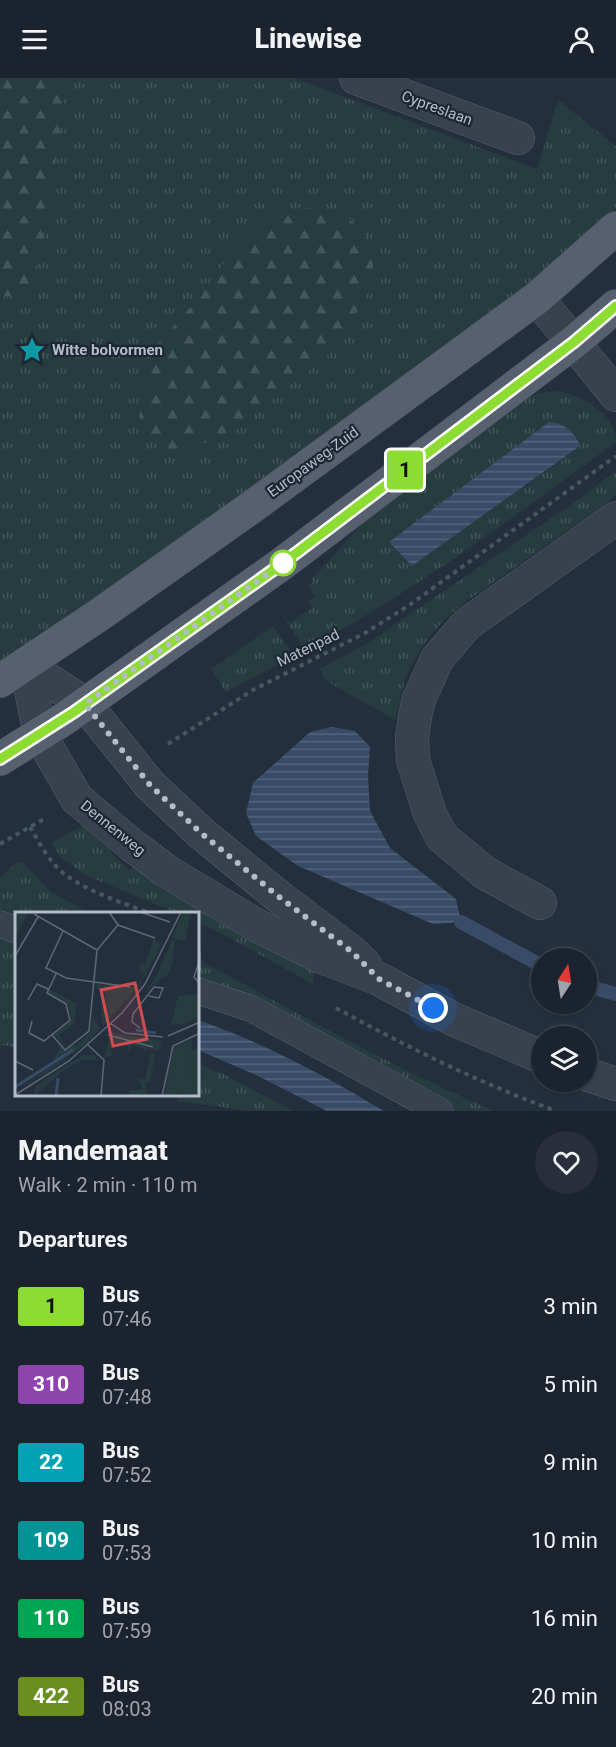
<!DOCTYPE html>
<meta charset="utf-8">
<style>
body{margin:0;font-family:Roboto,sans-serif;background:#282f3a;color:#f1f3f6;height:100vh;display:flex;flex-direction:column;font-size:22px;white-space:nowrap}
*{box-sizing:border-box;margin:0}
p{font-size:20px;color:#a0a4aa}
.icon{flex:none;width:33px;height:33px;fill:none;stroke:currentColor;stroke-width:2;stroke-linecap:round;stroke-linejoin:round}
.map{position:relative;height:1033px;overflow:hidden}
.drawer{display:flex;flex-direction:column;background:#1b232e;flex:1}
.drawer>*{flex:none}
.badge{padding:0 12px;border-radius:4px;font-size:21px;line-height:39px}
.needle{width:39px;rotate:12deg}
.buttons{position:absolute;left:531px;top:870px;display:grid;gap:12px}
.buttons a{display:grid;place-items:center;width:66px;height:66px;border-radius:50%;background:#1b232e;box-shadow:0 2px 4px #0004,0 0 0 2px #39404a;font-size:30px}
.you{position:absolute;width:30px;height:30px;margin:-15px;border:4px solid #fff;border-radius:50%;background:#1a73e8;box-shadow:0 0 0 9px #1a73e833}
.map>.badge{position:absolute;translate:-50% -50%;box-shadow:0 0 0 3px #fff}
h2{padding:0 18px;font-size:22px;line-height:54px}
.round{display:grid;place-items:center;flex:none;width:63px;height:63px;border-radius:32px;background:#282f3a}
.overview{display:flex;align-items:center;justify-content:space-between;height:102px;padding:0 18px}
h1{font-size:28px;font-weight:800;line-height:45px}
ul{padding:0;list-style:none}
li{display:flex;align-items:center;gap:18px;height:78px;padding:0 18px}
li div{flex:1}
li b{display:block;font-size:22px}
li em{font-style:normal}
li .badge{min-width:66px;font-weight:700;text-align:center}
header{display:flex;justify-content:space-between;align-items:center;height:78px;padding:0 18px;background:#1b232e;font-size:27px;font-weight:800}
.map>svg:first-child{display:block}
.grass{fill:url(#grass-tufts);fill-rule:evenodd}
.forest{fill:url(#forest-firs)}
.water{fill:url(#water-rules)}
.lines{fill:none;stroke-linecap:round;stroke-linejoin:round}
.stream{stroke:#394c67;stroke-width:14}
.service-casing{stroke:#565f6c;stroke-width:27}
.minor-casing{stroke:#565f6c;stroke-width:34}
.tertiary-casing{stroke:#565f6c;stroke-width:34}
.primary-casing{stroke:#414a57;stroke-width:34}
.path{stroke:#44595c;stroke-width:4;stroke-dasharray:4.5 4.5;stroke-linecap:butt}
.service{stroke:#38414e;stroke-width:26}
.minor{stroke:#38414e;stroke-width:33}
.tertiary{stroke:#38414e;stroke-width:33}
.primary{stroke:#56606e;stroke-width:33}
.line-casing{stroke:#fff;stroke-width:14}
.line{stroke:#8cdc32;stroke-width:9}
.walk{stroke:#b4bcc9;stroke-width:6;stroke-dasharray:0 10.8}
.stop-dot{fill:#fff;stroke:#8cdc32;stroke-width:3}
.labels{text-anchor:middle;dominant-baseline:central;stroke-width:4.5;stroke-linejoin:round;paint-order:stroke}
.street-label{font-size:15px;fill:#b4bcc9;stroke:#1d2633}
.poi-label{font-size:15px;font-weight:bold;fill:#b4bcc9;stroke:#1d2633;text-anchor:start}
.inset-river{fill:none;stroke:#394c67;stroke-width:3}
.inset-road{fill:none;stroke:#5e6776;stroke-width:1.5}
.view{fill:#ce4d50;fill-opacity:0.15;stroke:#ce4d50;stroke-width:3}
.inset-edge{fill:none;stroke:#b4bcc9;stroke-width:3}
</style>
<header><svg class="icon" aria-label="menu" viewBox="0 0 24 24"><path d="M4 6h16M4 12h16M4 18h16"/></svg>Linewise<svg class="icon" aria-label="person" viewBox="0 0 24 24"><circle cx="12" cy="8" r="4"/><path d="M4 21q1-7 8-7t8 7"/></svg></header>
<div class="map">
<svg width="616" height="1033" viewBox="0 0 616 1033">
<defs>
<pattern id="grass-tufts" width="24" height="20" patternUnits="userSpaceOnUse" patternTransform="scale(1.5)"><rect width="24" height="20" fill="#263c3f"/><path d="M3 7l-1-3M5 7V3M7 7l1-3M15 17l-1-3M17 17v-4M19 17l1-3" fill="none" stroke="#435659"/></pattern>
<pattern id="forest-firs" width="22" height="20" patternUnits="userSpaceOnUse" patternTransform="scale(1.5)"><rect width="22" height="20" fill="#263c3f"/><path d="M5 1l3.5 6h-7zM16 11l3.5 6h-7z" fill="#435659"/></pattern>
<pattern id="water-rules" width="6" height="5" patternUnits="userSpaceOnUse" patternTransform="scale(1.5)"><rect width="6" height="5" fill="#394c67"/><path d="M0 2.5h6" fill="none" stroke="#53647b"/></pattern>
</defs>
<rect width="100%" height="100%" fill="#242f3e"/>
<g class="grass">
<path d="M61 0H294L537 91 558 22 616 68V130L442 280 0 587V219L33 216 64 33ZM279 136 153 271 195 224 248 154Z"/>
<path d="M559 313C584 320 616 335 616 364 515 438 415 513 305 572L284 540 285 539 289 545 312 530 308 523 315 519 308 507 313 504 312 501 381 426 517 325 539 315ZM549 344 577 359 580 369 412 488 389 464Z"/>
<polygon points="616,393 616,416 608,424 461,527 444,542 428,560 416,579 405,601 395,642 325,602 320,591 366,566 575,424"/>
<polygon points="273,548 294,578 226,614 211,591"/>
<polygon points="85,746 106,765 115,780 130,792 134,787 314,890 313,906 241,866 198,844 198,835 177,835 85,797 61,779 51,765"/>
<polygon points="17,784 22,784 51,814 90,835 16,835 16,969 0,967 0,800"/>
<path d="M198 881C295 934 392 989 494 1033H411L254 946 198 926Z"/>
<polygon points="198,987 222,995 293,1033 252,1033 177,1023 177,1017 198,1017"/>
</g>
<g class="forest">
<polygon points="0,0 61,0 64,33 33,216 0,219"/>
<polygon points="315,128 348,139 374,168 372,209 334,272 239,348 174,380 147,359 139,338 153,271 195,224 248,154 279,136"/>
</g>
<g class="water">
<path d="M549 344C563 344 576 355 580 368L412 488 389 464Z"/>
<polygon points="332,649 355,653 370,669 368,697 370,733 390,770 456,821 461,844 433,846 298,788 256,758 246,735 253,705 310,654"/>
<path d="M198 942C264 965 324 997 384 1033H327L256 997 198 972Z"/>
</g>
<g class="lines">
<g class="stream">
<polyline points="461,844 542,888"/>
<polyline points="586,908 616,916"/>
</g>
<g class="service-casing">
<g id="service">
<polyline points="0,846 16,852"/>
<polyline points="198,913 252,931 440,1033"/>
</g>
</g>
<g class="minor-casing">
<g id="minor">
<polyline points="356,0 518,60"/>
<polyline points="537,220 616,317"/>
<polyline points="540,825 485,795 442,759 430,736 413,682 412,660 415,638 419,621 437,581 467,546 616,440"/>
</g>
</g>
<g class="tertiary-casing">
<g id="tertiary">
<polyline points="26,587 40,657 77,721 133,768 168,794 256,847 319,878 379,901 453,941 542,979"/>
<polyline points="26,587 85,626 150,707 201,755 278,818 352,874 365,887"/>
<polyline points="586,996 616,1006"/>
</g>
</g>
<g class="primary-casing">
<g id="primary">
<polyline points="0,603 99,537 249,431 537,220 616,150"/>
<polyline points="0,681 64,641 283,485 574,264 616,228"/>
</g>
</g>
<g class="path">
<polyline points="168,666 253,612 365,555 408,528 616,378"/>
<path d="M30 749C39 764 48 782 62 794 87 814 121 824 150 835"/>
<polyline points="0,766 44,741"/>
<path d="M336 930C407 969 480 1005 556 1033"/>
</g>
<use href="#service" class="service"/>
<use href="#minor" class="minor"/>
<use href="#tertiary" class="tertiary"/>
<use href="#primary" class="primary"/>
</g>
<g class="lines">
<g class="line-casing">
<polyline id="line" points="0,681 74,634 283,485 574,264 616,228"/>
</g>
<use href="#line" class="line"/>
<polyline class="walk" points="283,485 85,626 150,707 201,755 278,818 352,874 379,901 433,930"/>
</g>
<defs>
<g id="sight-bare" transform="scale(2.07)"><path d="M0-6L1.8-2.2L6-1.7L2.9 1.2L3.7 5.4L0 3.3L-3.7 5.4L-2.9 1.2L-6-1.7L-1.8-2.2Z" fill="#0f9aa8" stroke="#1d2633" stroke-width="2.5" paint-order="stroke"/></g>
</defs>
<g fill-rule="evenodd">
<use href="#sight-bare" x="32" y="272"/>
</g>
<circle class="stop-dot" cx="283" cy="485" r="12"/>
<g class="labels">
<g class="street-label">
<text transform="translate(437 30) rotate(20)">Cypreslaan</text>
<text transform="translate(313 384) rotate(-36)">Europaweg-Zuid</text>
<text transform="translate(308 570) rotate(-26)">Matenpad</text>
<text transform="translate(113 750) rotate(39)">Dennenweg</text>
</g>
<g class="poi-label">
<text x="52" y="272">Witte bolvormen</text>
</g>
</g>
<g transform="translate(15 834)">
<rect width="184" height="184" fill="#242f3e"/>
<path d="M147 33 124 74 87 115 86 91 91 89 90 79 80 75 82 72 121 75ZM34 77 61 91 60 110 44 123 51 136 39 122 57 107 53 93 34 82ZM78 103 85 117 70 132 38 156 0 179 59 139 41 149 38 146 45 137 44 133 48 138 63 132 76 120ZM96 120 147 129 144 139 100 126 130 135 140 143 135 169 130 172 132 184 115 183V179L128 177 123 166 130 168 136 140 117 133 114 144 113 131 96 130 97 144 89 145ZM172 129 171 171 176 169V139L184 136V184L164 181 149 184 159 136Z" fill="#263c3f"/>
<path d="M168 0H176L170 29 157 26ZM138 27 147 33 130 61 124 58 125 52H131ZM157 28 160 29 157 51 154 48H152L157 52 153 62 129 81 140 67ZM184 82V104L170 112 156 113 163 84ZM177 127 176 170 171 172 172 129ZM67 143H80L82 148H67L48 159 19 184 20 174Z" fill="#263c3f"/>
<path d="M0 0H14L0 27Z" fill="#263c3f"/>
<path class="inset-river" d="M121 118 141 121M0 175 58 138M41 184 43 166"/>
<path class="inset-road" d="M94 0 103 13 140 26M125 0 155 10M19 2 82 38M48 19 31 56 51 66 115 75M185 39V59M0 44 23 5M184 50 179 65 185 72M13 88 22 72 33 77M17 109 14 121 29 129 55 108 51 92 32 81 41 62M95 111 110 121 148 125M125 116 117 110 118 102 139 75 148 76 144 86 134 84M37 123 50 138 74 119 82 38 103 13M93 123 138 135M153 124 185 110M73 133 89 148 86 184M0 149 18 158M0 183 54 149 107 101 130 72 166 0M147 184 158 134 185 121"/>
<path class="view" d="M120 71 132 127 98 134 86 78Z"/>
<rect width="184" height="184" class="inset-edge"/>
</g>
</svg>
<div class="buttons">
<a><svg class="needle" viewBox="-14 -14 28 28"><path d="M0-13l5 13h-10z" fill="#e53935"/><path d="M0 13l5-13h-10z" fill="#a0a4aa"/></svg></a>
<a><svg class="icon" aria-label="layers" viewBox="0 0 24 24"><path d="M12 4l9 5-9 5-9-5zM3 14l9 5 9-5"/></svg></a>
</div>
<div class="you" style="left:433px;top:930px"></div>
<b class="badge" style="left:405px;top:392px;background:#8cdc32;color:#111">1</b>
</div>
<section class="drawer">
<div class="overview"><div><h1>Mandemaat</h1><p>Walk · 2 min · 110 m</p></div><a class="round"><svg class="icon" aria-label="heart" viewBox="0 0 24 24"><path d="M12 20l-8-8c-3-5 5-10 8-4 3-6 11-1 8 4z"/></svg></a></div>
<h2>Departures</h2>
<ul>
<li><span class="badge" style="background:#8cdc32;color:#111">1</span><div><b>Bus</b><p>07:46</p></div><em>3 min</em></li>
<li><span class="badge" style="background:#8e44ad;color:#fff">310</span><div><b>Bus</b><p>07:48</p></div><em>5 min</em></li>
<li><span class="badge" style="background:#00a3b4;color:#fff">22</span><div><b>Bus</b><p>07:52</p></div><em>9 min</em></li>
<li><span class="badge" style="background:#029495;color:#fff">109</span><div><b>Bus</b><p>07:53</p></div><em>10 min</em></li>
<li><span class="badge" style="background:#00a651;color:#fff">110</span><div><b>Bus</b><p>07:59</p></div><em>16 min</em></li>
<li><span class="badge" style="background:#6b8e23;color:#fff">422</span><div><b>Bus</b><p>08:03</p></div><em>20 min</em></li>
</ul>
</section>
